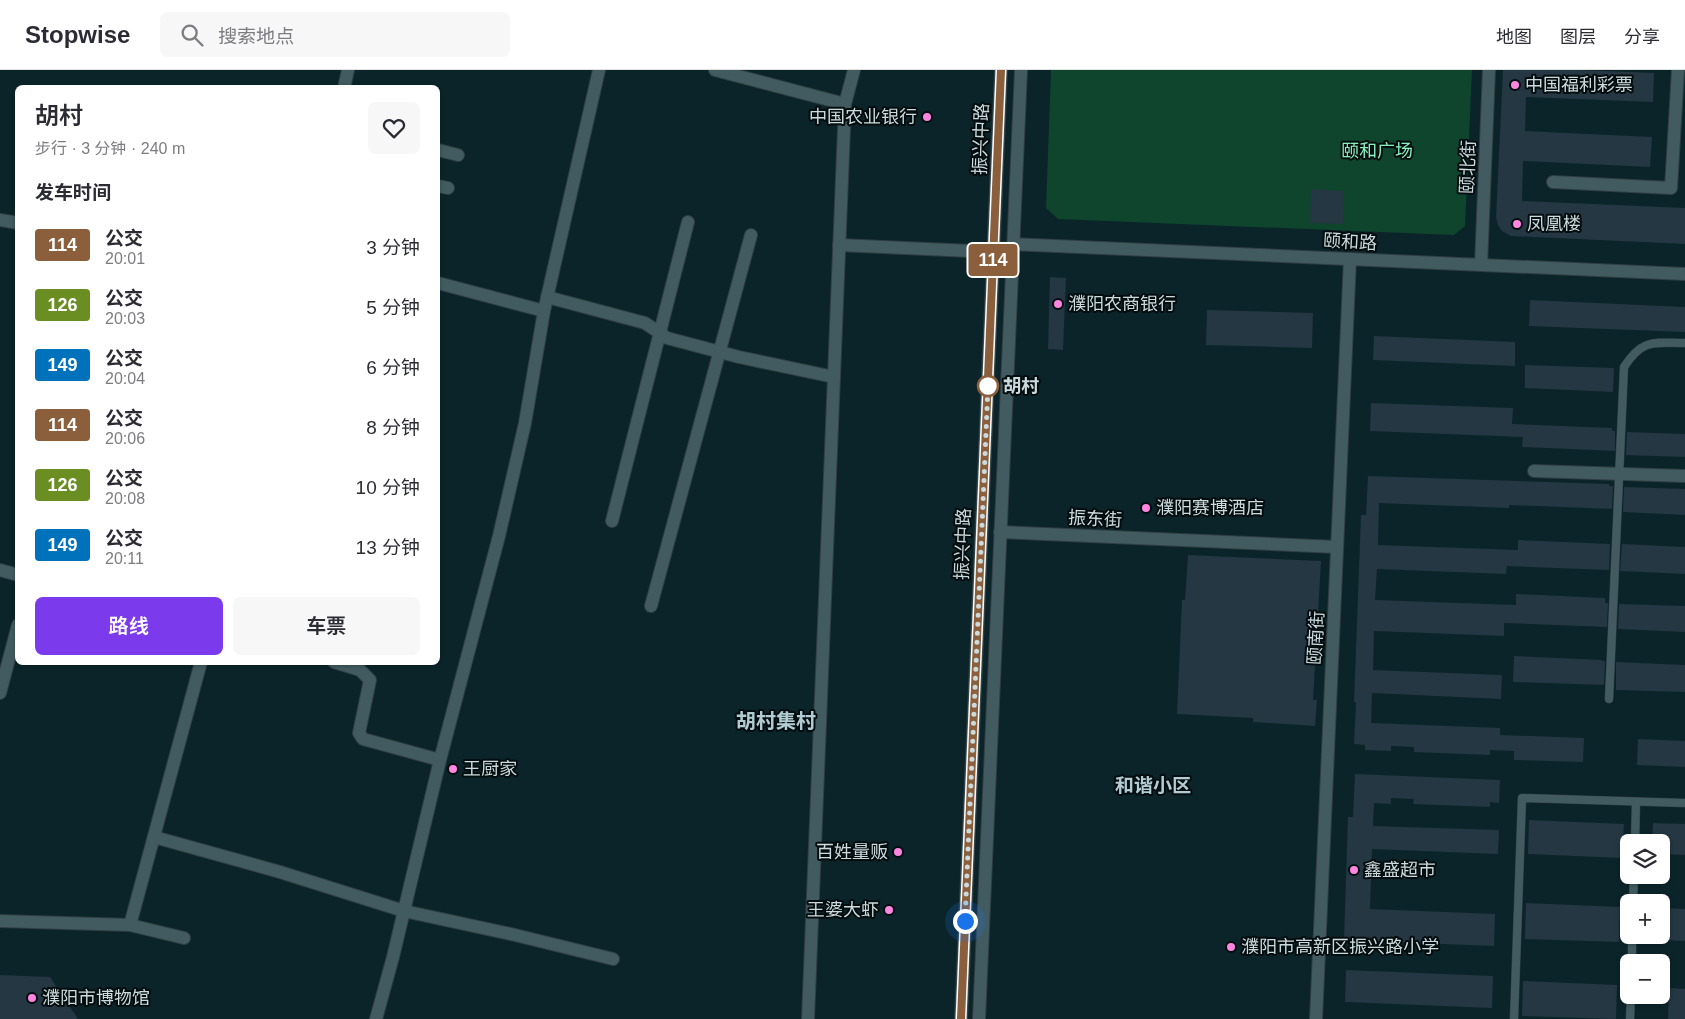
<!DOCTYPE html>
<html lang="zh">
<meta charset="utf-8">
<style>
body{margin:0;font-family:Arial,"Noto Sans SC",sans-serif;background:#f7f7f7;color:#2b2b33;height:100vh;display:flex;flex-direction:column;font-size:19px;white-space:nowrap}
*{box-sizing:border-box;margin:0}
p{font-size:16px;color:#7c7c81}
.icon{flex:none;width:28px;height:28px;fill:none;stroke:currentColor;stroke-width:2;stroke-linecap:round;stroke-linejoin:round}
.map{position:relative;flex:1;overflow:hidden}
.sheet{position:absolute;left:15px;top:15px;width:425px;height:580px;display:flex;flex-direction:column;background:#fff;border-radius:8px;box-shadow:0 1px 4px #0004}
.sheet>*{flex:none}
.badge{padding:0 10px;border-radius:4px;font-size:18px;line-height:32px}
.controls{position:absolute;left:1620px;top:764px;display:grid;gap:10px}
.controls a{display:grid;place-items:center;width:50px;height:50px;border-radius:8px;background:#fff;box-shadow:0 1px 4px #0004;font-size:25px}
.you{position:absolute;width:25px;height:25px;margin:-12px;border:4px solid #fff;border-radius:50%;background:#1a73e8;box-shadow:0 0 0 8px #1a73e833}
.map>.badge{position:absolute;translate:-50% -50%;box-shadow:0 0 0 2px #fff}
h2{padding:0 20px;font-size:19px;line-height:45px}
.round{display:grid;place-items:center;flex:none;width:52px;height:52px;border-radius:8px;background:#f7f7f7}
.summary{display:flex;align-items:center;justify-content:space-between;height:85px;padding:0 20px}
h1{font-size:24px;font-weight:600;line-height:38px}
.button{display:flex;gap:10px;margin-top:auto;padding:10px 20px}
.button a{flex:1;height:58px;border-radius:8px;background:#7c3aed;color:#fff;font-size:20px;font-weight:600;line-height:58px;text-align:center}
.button a+a{background:#f7f7f7;color:#2b2b33}
ul{padding:0;list-style:none}
li{display:flex;align-items:center;gap:15px;height:60px;padding:0 20px}
li div{flex:1}
li b{display:block;font-size:19px}
li em{font-style:normal}
li .badge{min-width:55px;font-weight:700;text-align:center}
header{display:flex;align-items:center;gap:30px;box-sizing:border-box;height:70px;padding:0 25px;background:#fff;border-bottom:1px solid #e1e1e2}
header strong{font-size:24px}
nav{display:flex;gap:28px;margin-inline-start:auto;font-size:18px}
.search{width:350px;height:45px;background:#f7f7f7;display:flex;align-items:center;gap:12px;box-sizing:border-box;padding:0 18px;border-radius:8px;color:#7c7c81;font-size:19px}
.map>svg:first-child{display:block}
.green{fill:#0f442d}
.building{fill:#243742}
.lines{fill:none;stroke-linecap:round;stroke-linejoin:round}
.service-casing{stroke:#313e42;stroke-width:9}
.minor-casing{stroke:#313e42;stroke-width:14}
.tertiary-casing{stroke:#313e42;stroke-width:14}
.service{stroke:#425b60;stroke-width:8}
.minor{stroke:#425b60;stroke-width:12}
.tertiary{stroke:#425b60;stroke-width:12}
.line-casing{stroke:#fff;stroke-width:11}
.line{stroke:#8b5e3c;stroke-width:8}
.walk{stroke:#cbdadc;stroke-width:5;stroke-dasharray:0 9}
.poi-dot{fill:#fe86e0;stroke:#030c0e;stroke-width:2}
.stop-dot{fill:#fff;stroke:#8b5e3c;stroke-width:2.5}
.labels{text-anchor:middle;dominant-baseline:central;stroke-width:4;stroke-linejoin:round;paint-order:stroke}
.poi-label{font-size:18px;fill:#cbdadc;stroke:#030c0e;text-anchor:start}
.street-label{font-size:18px;fill:#cbdadc;stroke:#030c0e}
.park-label{font-size:18px;fill:#85f2bc;stroke:#030c0e}
.stop-label{font-size:18px;font-weight:bold;fill:#cbdadc;stroke:#030c0e;text-anchor:start}
.neighbourhood-label{font-size:19px;font-weight:bold;fill:#b1cdd3;stroke:#030c0e}
.quarter-label{font-size:20px;font-weight:bold;fill:#b1cdd3;stroke:#030c0e}
</style>
<header>
<strong>Stopwise</strong>
<div class="search"><svg class="icon" aria-label="search" viewBox="0 0 24 24"><circle cx="10" cy="10" r="6"/><path d="M15 15l6 6"/></svg>搜索地点</div>
<nav><a>地图</a><a>图层</a><a>分享</a></nav>
</header>
<div class="map">
<svg width="1685" height="949" viewBox="0 0 1685 949">
<rect width="100%" height="100%" fill="#0b2429"/>
<polygon class="green" points="1051,0 1472,0 1465,156 1454,165 1058,149 1046,138"/>
<g class="building">
<polygon points="1503,0 1580,0 1654,3 1653,32 1526,27 1525,61 1652,67 1650,97 1523,91 1522,131 1685,138 1685,174 1511,166 1502,161 1498,155 1496,148"/>
<polygon points="1311,119 1344,121 1343,154 1310,153"/>
<polygon points="1050,207 1066,208 1063,280 1048,279"/>
<polygon points="1530,230 1685,237 1685,262 1529,256"/>
<polygon points="1207,240 1313,243 1312,278 1206,275"/>
<polygon points="1374,266 1515,272 1515,296 1373,290"/>
<polygon points="1525,295 1614,298 1613,322 1525,318"/>
<polygon points="1371,333 1513,338 1512,354 1612,358 1612,361 1615,361 1615,381 1522,377 1523,367 1370,361"/>
<polygon points="1627,362 1685,364 1685,387 1626,385"/>
<polygon points="1368,406 1609,414 1609,416 1613,416 1612,439 1509,435 1509,438 1379,433 1378,475 1518,480 1518,470 1610,474 1609,500 1507,496 1506,504 1377,499 1375,530 1516,535 1516,524 1605,528 1605,533 1608,533 1607,557 1504,553 1504,566 1374,561 1373,600 1502,605 1501,629 1372,623 1371,653 1500,658 1500,665 1584,668 1583,692 1514,690 1514,681 1490,680 1490,685 1414,682 1414,677 1391,676 1391,681 1365,680 1365,675 1354,674 1356,632 1354,632 1361,445 1366,445"/>
<polygon points="1624,417 1685,419 1685,445 1623,442"/>
<polygon points="1622,474 1685,477 1685,504 1620,501"/>
<polygon points="1188,485 1321,491 1313,630 1317,630 1315,656 1253,652 1253,648 1177,644 1182,530 1185,530"/>
<polygon points="1619,534 1685,536 1685,562 1618,559"/>
<polygon points="1514,586 1602,590 1602,591 1605,591 1604,615 1513,612"/>
<polygon points="1616,592 1685,595 1685,622 1616,620"/>
<polygon points="1638,669 1685,671 1685,697 1637,695"/>
<polygon points="1355,704 1500,710 1499,733 1490,732 1490,737 1413,734 1414,729 1391,728 1391,734 1374,733 1373,756 1499,760 1498,784 1372,779 1370,839 1495,844 1494,876 1344,870 1348,747 1353,747"/>
<polygon points="1529,750 1624,754 1622,788 1528,784"/>
<polygon points="1653,753 1685,754 1685,785 1661,784 1661,772 1652,772"/>
<polygon points="1526,833 1620,837 1619,872 1525,869"/>
<polygon points="1661,838 1685,839 1685,871 1661,870"/>
<polygon points="1346,900 1493,906 1492,938 1345,932"/>
<polygon points="0,905 50,907 78,949 0,949"/>
<polygon points="1523,911 1617,915 1616,949 1522,946"/>
<polygon points="1669,918 1685,919 1685,949 1668,949"/>
</g>
<g class="lines">
<g class="service-casing">
<g id="service">
<path d="M1609 629 1624 297C1643 268 1654 273 1685 273"/>
<polyline points="1635,772 1636,732"/>
<polyline points="1633,832 1634,805"/>
<polyline points="1632,892 1632,865"/>
<polyline points="1514,949 1522,728 1685,733"/>
<polyline points="1630,949 1631,925"/>
</g>
</g>
<g class="minor-casing">
<g id="minor">
<polyline points="715,0 845,34"/>
<polyline points="344,18 348,0"/>
<polyline points="438,80 458,85"/>
<polyline points="1553,112 1671,118 1678,0"/>
<polyline points="438,116 448,118"/>
<polyline points="0,150 18,153"/>
<polyline points="839,175 993,182"/>
<polyline points="1481,195 1489,0"/>
<polyline points="438,213 544,241"/>
<polyline points="547,227 645,253 667,268 739,287 834,307"/>
<polyline points="1534,401 1685,406"/>
<polyline points="612,451 688,152"/>
<polyline points="1000,462 1337,477"/>
<polyline points="0,500 18,505"/>
<polyline points="651,536 751,165"/>
<polyline points="334,592 360,600 370,610 359,663 363,669 440,690"/>
<polyline points="0,623 18,555"/>
<polyline points="154,767 280,802 404,841 515,865 613,889"/>
<polyline points="0,851 130,855"/>
<polyline points="184,868 130,855 201,592"/>
<polyline points="376,949 393,887 440,690 499,466 525,353 544,241 599,0"/>
<polyline points="808,949 845,34 854,0"/>
<polyline points="1316,949 1350,189"/>
</g>
</g>
<g class="tertiary-casing">
<g id="tertiary">
<polyline points="1013,174 1685,204"/>
<polyline points="961,949 1001,0"/>
<polyline points="979,949 1021,0"/>
</g>
</g>
<use href="#service" class="service"/>
<use href="#minor" class="minor"/>
<use href="#tertiary" class="tertiary"/>
</g>
<g class="lines">
<g class="line-casing">
<polyline id="line" points="961,949 1001,0"/>
</g>
<use href="#line" class="line"/>
<polyline class="walk" points="965,851 988,316"/>
</g>
<g class="poi-dot">
<circle cx="1515" cy="15" r="5"/>
<circle cx="927" cy="47" r="5"/>
<circle cx="1517" cy="154" r="5"/>
<circle cx="1058" cy="234" r="5"/>
<circle cx="1146" cy="438" r="5"/>
<circle cx="453" cy="699" r="5"/>
<circle cx="898" cy="782" r="5"/>
<circle cx="1354" cy="800" r="5"/>
<circle cx="889" cy="840" r="5"/>
<circle cx="1231" cy="877" r="5"/>
<circle cx="32" cy="928" r="5"/>
</g>
<circle class="stop-dot" cx="988" cy="316" r="10"/>
<g class="labels">
<g class="poi-label">
<text x="1525" y="15">中国福利彩票</text>
<text x="917" y="47" text-anchor="end">中国农业银行</text>
<text x="1527" y="154">凤凰楼</text>
<text x="1068" y="234">濮阳农商银行</text>
<text x="1156" y="438">濮阳赛博酒店</text>
<text x="463" y="699">王厨家</text>
<text x="888" y="782" text-anchor="end">百姓量贩</text>
<text x="1364" y="800">鑫盛超市</text>
<text x="879" y="840" text-anchor="end">王婆大虾</text>
<text x="1241" y="877">濮阳市高新区振兴路小学</text>
<text x="42" y="928">濮阳市博物馆</text>
</g>
<g class="street-label">
<text transform="translate(981 69) rotate(-88)">振兴中路</text>
<text transform="translate(1468 97) rotate(-88)">颐北街</text>
<text transform="translate(1350 172) rotate(3)">颐和路</text>
<text transform="translate(1095 449) rotate(3)">振东街</text>
<text transform="translate(963 474) rotate(-88)">振兴中路</text>
<text transform="translate(1316 568) rotate(-87)">颐南街</text>
</g>
<g class="park-label">
<text x="1377" y="81">颐和广场</text>
</g>
<g class="stop-label">
<text x="1003" y="316">胡村</text>
</g>
<g class="neighbourhood-label">
<text x="1153" y="715">和谐小区</text>
</g>
<g class="quarter-label">
<text x="776" y="651">胡村集村</text>
</g>
</g>
</svg>
<div class="controls">
<a><svg class="icon" aria-label="layers" viewBox="0 0 24 24"><path d="M12 4l9 5-9 5-9-5zM3 14l9 5 9-5"/></svg></a>
<a>+</a>
<a>−</a>
</div>
<div class="you" style="left:965px;top:851px"></div>
<b class="badge" style="left:993px;top:190px;background:#8b5e3c;color:#fff">114</b>
<section class="sheet">
<div class="summary"><div><h1>胡村</h1><p>步行 · 3 分钟 · 240 m</p></div><a class="round"><svg class="icon" aria-label="heart" viewBox="0 0 24 24"><path d="M12 20l-8-8c-3-5 5-10 8-4 3-6 11-1 8 4z"/></svg></a></div>
<h2>发车时间</h2>
<ul>
<li><span class="badge" style="background:#8b5e3c;color:#fff">114</span><div><b>公交</b><p>20:01</p></div><em>3 分钟</em></li>
<li><span class="badge" style="background:#6b8e23;color:#fff">126</span><div><b>公交</b><p>20:03</p></div><em>5 分钟</em></li>
<li><span class="badge" style="background:#0072bc;color:#fff">149</span><div><b>公交</b><p>20:04</p></div><em>6 分钟</em></li>
<li><span class="badge" style="background:#8b5e3c;color:#fff">114</span><div><b>公交</b><p>20:06</p></div><em>8 分钟</em></li>
<li><span class="badge" style="background:#6b8e23;color:#fff">126</span><div><b>公交</b><p>20:08</p></div><em>10 分钟</em></li>
<li><span class="badge" style="background:#0072bc;color:#fff">149</span><div><b>公交</b><p>20:11</p></div><em>13 分钟</em></li>
</ul>
<div class="button"><a>路线</a><a>车票</a></div>
</section>
</div>
